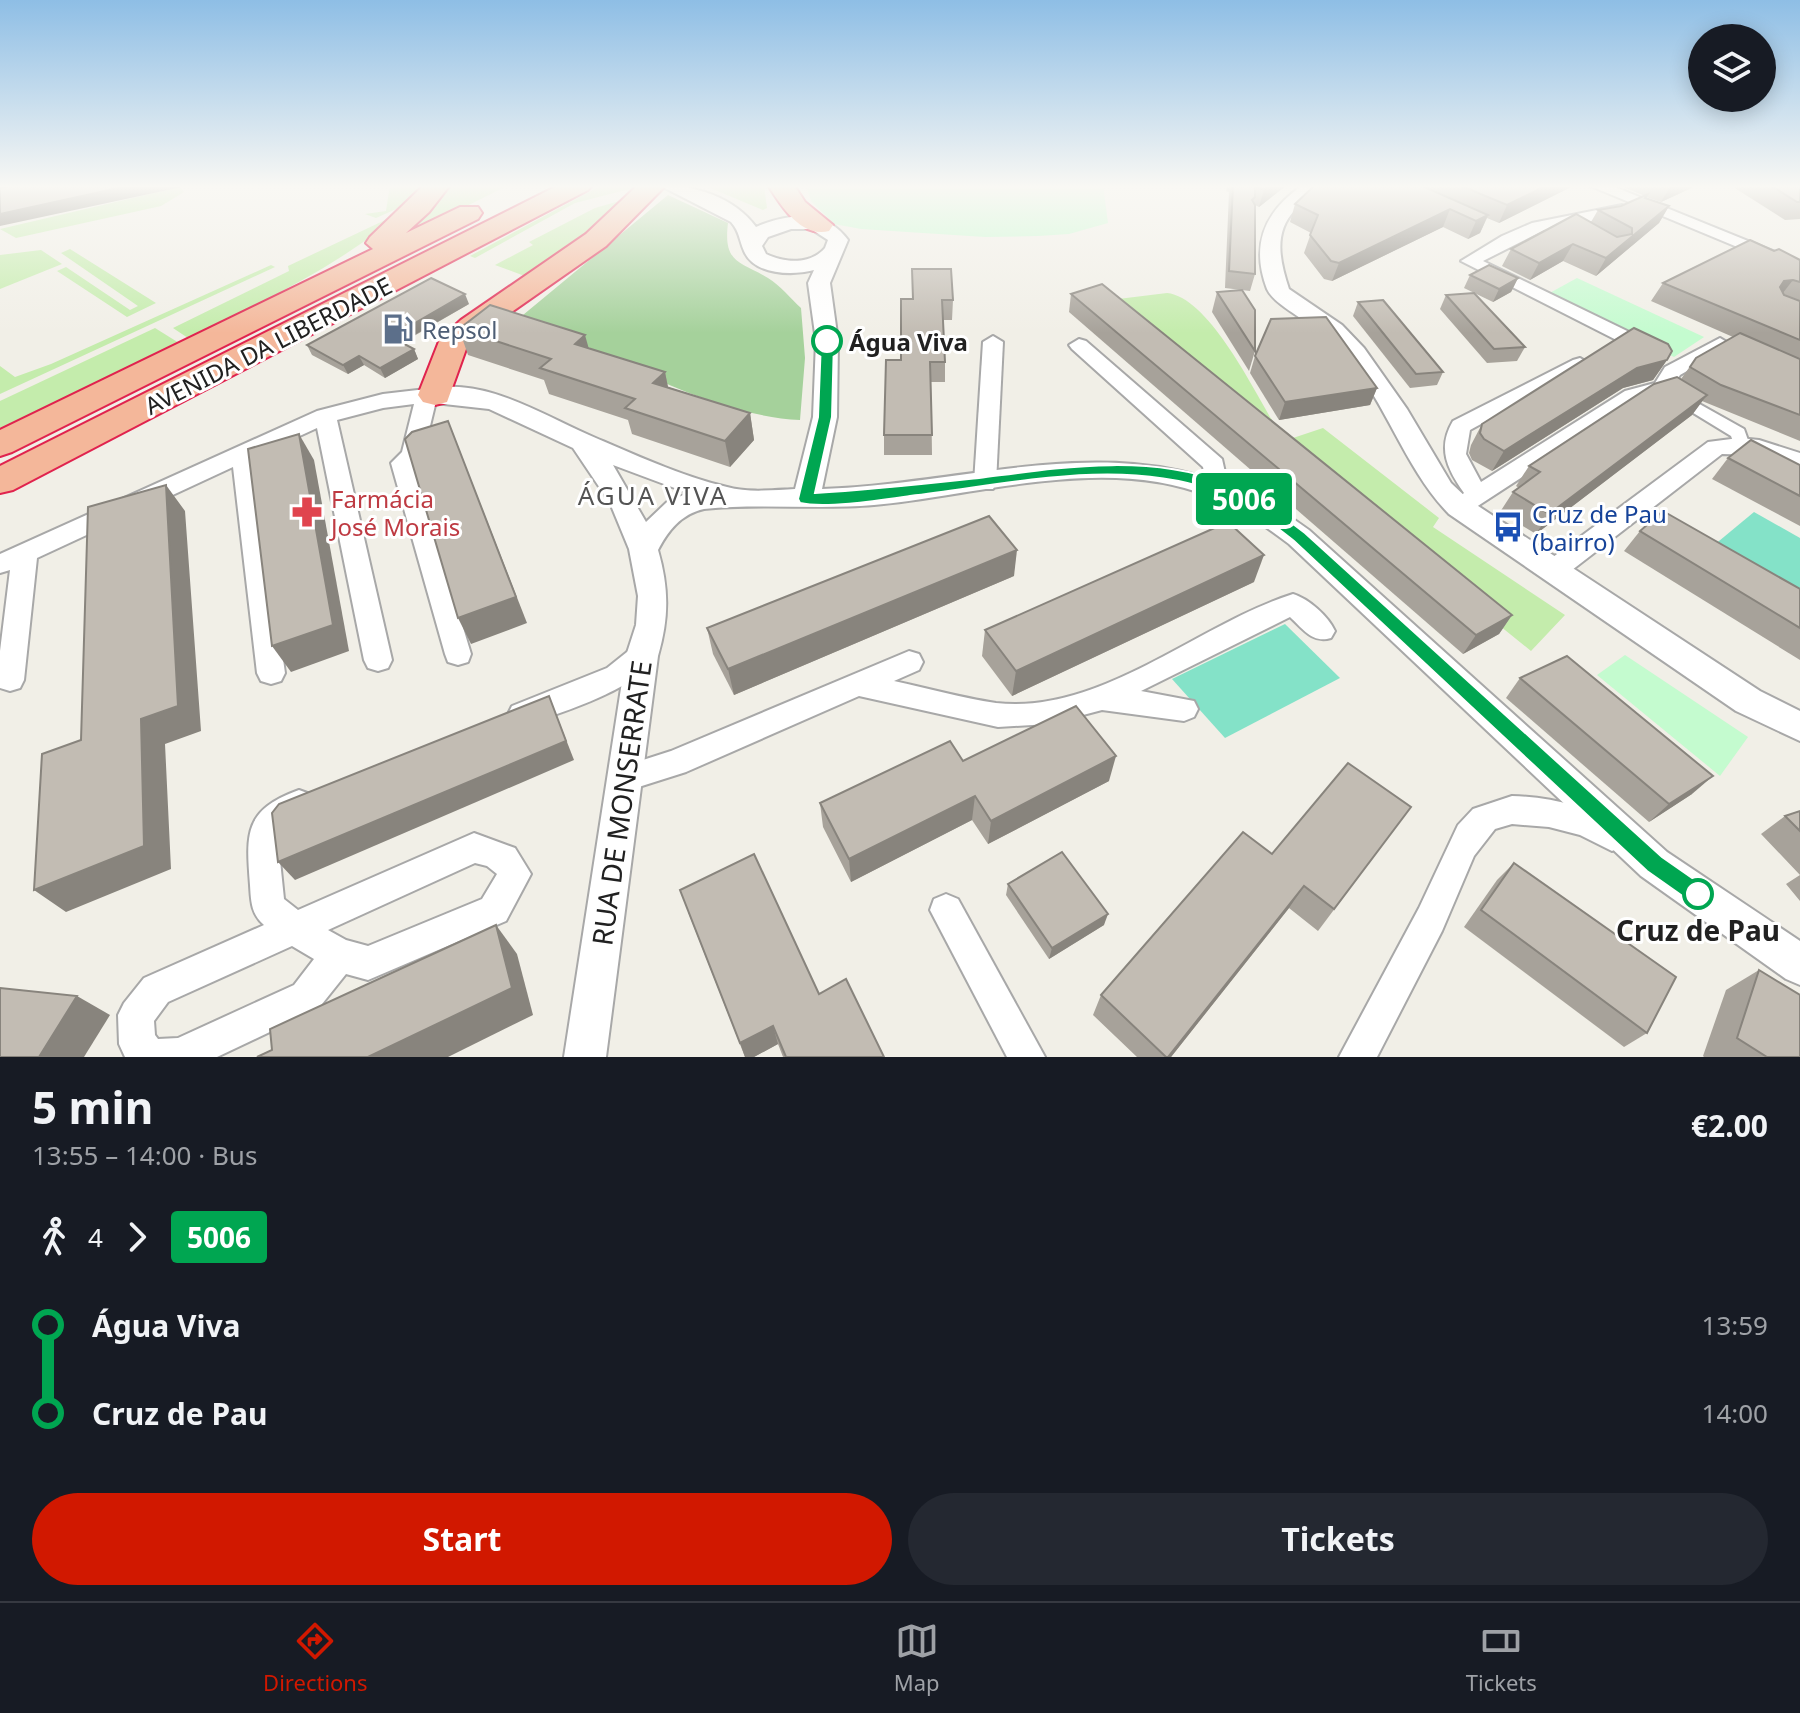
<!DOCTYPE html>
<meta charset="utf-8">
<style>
body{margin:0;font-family:"Noto Sans",sans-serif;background:#242831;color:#f1f3f6;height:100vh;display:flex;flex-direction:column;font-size:30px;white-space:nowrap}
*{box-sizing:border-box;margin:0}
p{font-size:26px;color:#9ea1a6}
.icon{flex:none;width:44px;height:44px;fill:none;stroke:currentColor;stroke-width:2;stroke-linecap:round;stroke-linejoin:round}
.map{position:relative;height:1057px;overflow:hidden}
.details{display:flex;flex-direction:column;background:#171b24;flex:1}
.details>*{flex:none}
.badge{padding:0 16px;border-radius:6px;font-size:28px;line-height:52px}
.controls{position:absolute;left:1688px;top:24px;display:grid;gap:16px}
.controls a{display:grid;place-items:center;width:88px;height:88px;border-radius:50%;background:#171b24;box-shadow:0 4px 20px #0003;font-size:40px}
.map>.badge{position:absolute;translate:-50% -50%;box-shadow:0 0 0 4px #fff}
.legs{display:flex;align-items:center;gap:12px;height:88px;padding:0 32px;font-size:26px}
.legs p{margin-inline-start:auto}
.headline{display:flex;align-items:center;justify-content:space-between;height:136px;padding:0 32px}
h1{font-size:44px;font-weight:700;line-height:60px}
.cta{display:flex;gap:16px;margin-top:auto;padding:16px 32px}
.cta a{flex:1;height:92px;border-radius:48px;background:#d11800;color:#fff;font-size:32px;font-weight:700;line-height:92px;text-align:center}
.cta a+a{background:#242831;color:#f1f3f6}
ul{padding:0 32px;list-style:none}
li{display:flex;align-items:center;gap:28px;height:88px;font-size:30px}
li i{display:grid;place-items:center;width:12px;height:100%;margin:0 10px;background:currentColor}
li i::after{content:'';width:20px;height:20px;margin:-10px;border:6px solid;border-radius:50%;background:#171b24}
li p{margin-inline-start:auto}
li:first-child i{background:linear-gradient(#0000 50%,currentColor 0)}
li:last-child i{background:linear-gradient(currentColor 50%,#0000 0)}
.tabs{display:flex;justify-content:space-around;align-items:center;height:112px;border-top:2px solid #363941;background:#171b24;font-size:22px;color:#9ea1a6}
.tabs a{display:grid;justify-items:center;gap:4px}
.tabs .current{color:#d11800}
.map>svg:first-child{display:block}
.grass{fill:#c4ecac}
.forest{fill:#a5d19b}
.park{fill:#c4fbcf}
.pitch{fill:#84e2c8}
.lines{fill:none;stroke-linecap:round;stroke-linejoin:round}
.pedestrian-casing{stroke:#a8a8a8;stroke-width:4}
.minor-casing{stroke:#a8a8a8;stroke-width:4}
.tertiary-casing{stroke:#a8a8a8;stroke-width:4}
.trunk-casing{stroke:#e0234e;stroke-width:4}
.pedestrian{fill:#fff;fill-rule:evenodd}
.minor{fill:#fff;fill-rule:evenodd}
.tertiary{fill:#fff;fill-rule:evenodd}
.trunk{fill:#f4b79a;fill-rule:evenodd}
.wall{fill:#a7a29a}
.shaded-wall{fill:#88847d}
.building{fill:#c2bcb3;stroke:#88847d;stroke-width:2}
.line-1{fill:#00a651;stroke:#fff;stroke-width:2}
.stop-1-dot{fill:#fff;stroke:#00a651;stroke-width:4}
.labels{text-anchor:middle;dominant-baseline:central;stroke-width:6;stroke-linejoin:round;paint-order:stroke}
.service-label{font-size:24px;fill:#4e5e75;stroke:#fff;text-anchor:start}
.stop-label{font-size:24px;font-weight:bold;fill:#212121;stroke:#fff;text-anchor:start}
.street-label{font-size:24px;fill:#212121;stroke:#fff}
.health-label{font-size:24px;fill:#be3a42;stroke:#fff;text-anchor:start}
.transit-label{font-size:24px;fill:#164399;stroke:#fff;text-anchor:start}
.neighbourhood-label{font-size:26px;letter-spacing:2px;fill:#545454;stroke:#fff}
.near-street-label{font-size:28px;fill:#212121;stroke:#fff}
.near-stop-label{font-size:28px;font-weight:bold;fill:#212121;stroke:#fff}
</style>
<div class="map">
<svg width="1800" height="1057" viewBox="0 0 1800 1057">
<rect width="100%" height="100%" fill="#f1efe7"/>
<g class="grass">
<polygon points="390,185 422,185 405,205 376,218 365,214 386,211"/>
<polygon points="447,185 509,185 392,243 443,192"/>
<polygon points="602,185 645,185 575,203 475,258 470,256"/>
<polygon points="703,185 764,185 767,208 763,210"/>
<polygon points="180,187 184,192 161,206 16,238 0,229"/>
<polygon points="623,200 597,227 530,278 495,265 533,245 529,242 595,208"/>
<path d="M402 212C338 267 263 301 188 338L173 328 289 271 288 266Z"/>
<polygon points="70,249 156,303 127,317 57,271 66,267 130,310 138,306 61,253"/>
<polygon points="41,250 62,264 0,289 0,255"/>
<polygon points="271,265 275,267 0,394 0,366 15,377 51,364"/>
<path d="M1167 293C1209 297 1254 391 1275 425L1110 300Z"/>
<polygon points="155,328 179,343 0,429 0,401"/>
<polygon points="1323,428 1439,518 1433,527 1565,615 1531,651 1275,444"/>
</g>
<path class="forest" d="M668 195 728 223C723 264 740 261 768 278 780 285 791 299 801 308L805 358 800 420C711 416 604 353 523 315Z"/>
<g class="park">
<polygon points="806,185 1103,185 1108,223 1069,234 1038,236 985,237 861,229 834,224 811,201"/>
<polygon points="1577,278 1704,337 1674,357 1546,295"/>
<polygon points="1625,655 1748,737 1720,776 1597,675"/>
</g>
<g class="pitch">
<polygon points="1754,512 1800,538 1800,596 1713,546"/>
<polygon points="1285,624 1340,678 1225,738 1172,679"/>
</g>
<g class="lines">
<g class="pedestrian-casing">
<polygon id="pedestrian" points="1678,392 1744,429 1749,443 1747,447 1735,447 1731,436 1672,400 1670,397 1672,394"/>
</g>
<g class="minor-casing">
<g id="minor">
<polygon points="1588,185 1610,185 1800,262 1800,273"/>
<polygon points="1622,205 1630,210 1628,214 1544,230 1483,261 1656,345 1659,349 1656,353 1642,353 1461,261 1502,236 1532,223"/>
<polygon points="993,336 1003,342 996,483 993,489 977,489 974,483 983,342"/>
<path d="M1720 338 1730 344 1727 348 1680 375 1669 392 1639 401 1467 513 1459 515 1451 513 1447 507 1464 493C1447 469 1437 448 1453 421L1573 360 1580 358 1590 364 1470 430 1466 454 1481 482 1625 391 1655 383 1665 367Z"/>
<polygon points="1079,339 1086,341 1222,459 1228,486 1224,492 1208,492 1203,467 1072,349 1069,345"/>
<polygon points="435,388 445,395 436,401 423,455 414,465 471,654 468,662 458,665 448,662 445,654 391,463 402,452 414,404 383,408 337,420 392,660 388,668 378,671 368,668 364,660 317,428 254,457 285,673 281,681 271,684 261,681 257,673 233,467 37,558 24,680 20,688 10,691 0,688 0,651 10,570 0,573 0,554 317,411 383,394"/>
<polygon points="1739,438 1759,440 1800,453 1800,469 1759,455 1722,454 1563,577 1554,579 1545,577 1542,570 1545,563 1708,442"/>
<path d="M1293 594C1309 599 1328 616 1335 631L1331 638C1313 644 1303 629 1290 617L1141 691 1194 701 1198 709 1194 717 1184 721 1102 710 1049 724 998 727 859 696 686 772 626 791 615 787 611 778 615 769 671 751 909 651 919 654 923 662 919 670 894 681C927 688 962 698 996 703 1101 715 1198 624 1293 594Z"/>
<path d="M642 645 652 648 655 656C638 690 557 714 522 726L512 722 508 714 512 706 607 668 632 648Z"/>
<path d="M299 790 310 794 314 804 310 814 294 820 278 841 284 899 298 910 474 833 515 848 531 874 506 921 368 980 346 974 318 1009 217 1057H125L119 1044 118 1015 124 1003 144 978 264 925C251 914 251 901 250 885 246 833 244 810 299 790ZM475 863 487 866 497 874 482 899 368 946 346 940 328 930ZM292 946 314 959 294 985 178 1038 158 1039 155 1035 154 1021 168 1002Z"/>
<path d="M1512 796C1552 797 1589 807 1623 826L1628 836 1623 846 1612 851 1580 835 1549 827 1512 824 1495 829 1474 856 1442 931 1377 1057H1339L1419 908 1458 825 1473 809Z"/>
<polygon points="946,894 958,899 1045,1057 1007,1057 930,910 934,899"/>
</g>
</g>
<g class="tertiary-casing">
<g id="tertiary">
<path d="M659 185C695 185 734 197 756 227 788 213 826 209 848 240L830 283 838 341 837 417 822 489C1000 482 1149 413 1309 530L1667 852 1800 941V985L1786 979 1641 876 1289 544C1265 526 1240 508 1211 497 1106 454 982 495 874 505 817 510 758 503 704 509 681 514 668 531 658 550 669 588 669 618 658 656L606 1057H564L626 656 636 625 638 596 629 549 610 503 573 448 489 409 435 403 426 400 423 395 426 390C481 375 541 414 589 435 633 454 681 476 727 487 748 493 774 490 795 489L813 417 816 341 808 283 814 270C792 276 754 275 744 251 739 240 740 232 731 222ZM791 229H811L828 240 825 248C810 265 785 263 766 254L762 246 768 237ZM613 465 688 493 667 502 646 522Z"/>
<path d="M1303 185H1325C1317 195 1305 200 1295 210 1273 232 1280 262 1289 289L1342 325 1364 348 1407 409 1451 483 1469 500 1760 691 1800 711V741L1736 711 1449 514C1405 469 1387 404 1346 356 1339 348 1332 340 1324 334 1310 322 1274 305 1267 289 1250 244 1265 211 1303 185Z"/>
</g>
</g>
<g class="trunk-casing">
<g id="trunk">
<polygon points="424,185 450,185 429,212 406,233 460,207 478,207 482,213 478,219 12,452 0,456 0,430 373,249 366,243 370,237"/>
<polygon points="559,185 592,185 588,190 13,490 0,493 0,466"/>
<polygon points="638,185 666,185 606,246 483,332 466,349 447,402 435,405 423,402 418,395 440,339 461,320 586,234"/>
<path d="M768 185H794L805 202 833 225 829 231C801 238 781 206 768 185Z"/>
</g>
</g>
<use href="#pedestrian" class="pedestrian"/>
<use href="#minor" class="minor"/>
<use href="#tertiary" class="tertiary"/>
<use href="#trunk" class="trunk"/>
</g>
<g class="wall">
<polygon points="1228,185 1287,185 1259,207 1255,205 1255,274 1250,291 1225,288 1229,192 1226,191"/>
<polygon points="1315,185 1575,185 1499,223 1487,218 1480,233 1468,239 1443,227 1332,281 1324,279 1304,253 1311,233 1290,222 1295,204"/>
<polygon points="1618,185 1698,185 1661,202 1646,197 1646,198 1669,206 1659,223 1596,276 1563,261 1530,280 1502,266 1511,249 1591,222 1598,210 1621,206 1645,196"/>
<polygon points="1730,185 1800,185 1800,219 1785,220"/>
<polygon points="1774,251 1800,260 1800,441 1702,401 1692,415 1536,534 1500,512 1513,492 1519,488 1516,486 1529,466 1681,379 1696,358 1733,337 1651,301 1663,283"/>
<polygon points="1470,275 1518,278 1511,292 1493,302 1464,288"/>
<polygon points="1217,292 1255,351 1249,371 1212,312"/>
<polygon points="1071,294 1512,615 1499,634 1463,654 1069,312"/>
<polygon points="1446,295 1525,347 1517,361 1487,363 1440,309"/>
<polygon points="901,299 953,300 952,320 943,320 945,362 945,382 931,382 932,455 884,455 884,435 901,360"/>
<polygon points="1358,302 1443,372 1437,385 1410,388 1353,316"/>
<polygon points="469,304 402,343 414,349 418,359 385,378 364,365 348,374 312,355 307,345"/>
<polygon points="459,329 589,348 665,372 668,387 750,413 754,440 730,467 632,434 628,420 549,394 544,380 468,355"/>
<polygon points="1255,356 1377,388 1370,405 1279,420 1250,373"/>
<polygon points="1667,360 1653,380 1623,388 1492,471 1472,460 1469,453 1471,445 1482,424"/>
<polygon points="1728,458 1800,465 1800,526 1712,479"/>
<polygon points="1640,531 1800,589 1800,660 1624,551"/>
<polygon points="1014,576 734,695 713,654 707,628"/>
<polygon points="1254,582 1012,696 982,656 985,630"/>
<polygon points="1520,678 1692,794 1649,822 1506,698"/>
<polygon points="963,761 1109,781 988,844 972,820 851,882 823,827 820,803"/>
<polygon points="1411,807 1318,931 1289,908 1171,1057 1137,1057 1093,1015 1101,995"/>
<polygon points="1800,811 1800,901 1786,884 1800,875 1761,834 1785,816"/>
<polygon points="1514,863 1647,1033 1624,1047 1464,927 1497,880"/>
<polygon points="1008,884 1104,925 1049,959 1006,895"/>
<polygon points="688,912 819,994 884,1057 783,1057 778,1044 754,1057 745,1057"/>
<polygon points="1759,970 1800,1057 1704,1057 1703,1056 1726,990"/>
</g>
<g class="shaded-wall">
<polygon points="132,185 191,185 0,226 0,214"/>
<polygon points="1271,185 1287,185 1259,207 1264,190"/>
<polygon points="1548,185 1575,185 1499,223 1507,205"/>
<polygon points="1671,185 1698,185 1661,202"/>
<polygon points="1669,206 1659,223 1596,276 1606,258"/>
<polygon points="1450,209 1443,227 1332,281 1339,263"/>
<polygon points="1488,215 1480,233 1468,239 1476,221"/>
<polygon points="1573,244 1563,261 1530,280 1539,263"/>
<polygon points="1518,278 1511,292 1493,302 1499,289"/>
<polygon points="1793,280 1779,298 1770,300 1784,281"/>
<polygon points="465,294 469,304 395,346 391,337"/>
<polygon points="585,335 592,360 575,344"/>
<polygon points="414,349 418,359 385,378 380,368"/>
<polygon points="359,356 364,365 348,374 343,365"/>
<polygon points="1667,360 1653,380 1623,388 1492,471 1504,451 1637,368"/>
<polygon points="665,372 670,398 653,383"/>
<polygon points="1377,388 1370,405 1279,420 1285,402"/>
<polygon points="1707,395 1692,415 1536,534 1549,514"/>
<polygon points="750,413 754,440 730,467 725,441"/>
<polygon points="448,421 527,623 471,644 458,618"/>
<polygon points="299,434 314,460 349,651 291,672 272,646"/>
<polygon points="166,485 185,511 201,731 165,744 171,869 66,912 34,890"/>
<polygon points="1017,550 1014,576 734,695 728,669"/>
<polygon points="1264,555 1254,582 1012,696 1016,671"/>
<polygon points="1512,615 1499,634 1463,654 1476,635"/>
<polygon points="549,696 574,760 295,880 278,862"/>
<polygon points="1116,756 1109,781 988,844 991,821"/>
<polygon points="1713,776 1692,794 1649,822 1669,804"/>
<polygon points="975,796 972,820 851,882 849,859"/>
<polygon points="1304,886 1289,908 1171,1057 1168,1057"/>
<polygon points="1108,914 1104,925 1049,959 1052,948"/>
<polygon points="496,925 517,954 533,1015 448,1057 368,1057"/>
<polygon points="77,996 110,1015 84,1057 39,1057"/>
<polygon points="773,1026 778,1044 754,1057 745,1057 740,1043"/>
</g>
<g class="building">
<polygon points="13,185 132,185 0,214 0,188"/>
<polygon points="1233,185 1271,185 1264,190 1255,186 1255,197 1252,200 1255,205 1255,274 1229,271"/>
<polygon points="1315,185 1420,185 1488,215 1476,221 1450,209 1339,263 1331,261 1310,235 1318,215 1295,204"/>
<polygon points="1459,185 1548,185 1507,205"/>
<polygon points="1770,185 1800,185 1800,202 1797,202"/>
<polygon points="1648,194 1645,198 1669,206 1606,258 1573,244 1539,263 1511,249 1576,214 1617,237 1632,234 1632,228 1598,210 1621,206"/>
<polygon points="1750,240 1774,251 1779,249 1800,260 1800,282 1793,280 1784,281 1780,287 1784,295 1800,301 1800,340 1663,283"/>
<polygon points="1489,265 1518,278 1499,289 1470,275"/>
<polygon points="912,269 951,269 953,300 942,300 945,362 930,362 932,435 884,435 886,360 901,360 901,299 913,299"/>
<polygon points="431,278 465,294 391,337 414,349 380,368 359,356 343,365 307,345"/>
<polygon points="1102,284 1512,615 1476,635 1071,294"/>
<polygon points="1242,290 1255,310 1255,351 1217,292"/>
<polygon points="1474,293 1525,347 1494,349 1446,295"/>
<polygon points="1383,300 1443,372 1416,374 1358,302"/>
<polygon points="490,305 585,335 575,344 665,372 653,383 750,413 725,441 625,408 635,399 540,368 551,359 459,329"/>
<polygon points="1326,317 1377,388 1285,402 1255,356 1271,319"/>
<polygon points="1634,328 1668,344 1672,351 1667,360 1637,368 1504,451 1484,439 1480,433 1482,424"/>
<polygon points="1740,333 1800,359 1800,415 1721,385 1690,367 1696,358"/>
<polygon points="1677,377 1707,395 1549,514 1513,492 1540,472 1529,466 1654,384"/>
<polygon points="448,421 516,597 458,618 405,439 412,432"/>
<polygon points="299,434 333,625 272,646 248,449"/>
<polygon points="1751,440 1800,465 1800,496 1728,458"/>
<polygon points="166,485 178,706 141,719 144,846 34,890 42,754 81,740 88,507"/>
<polygon points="1663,511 1800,589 1800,628 1640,531"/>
<polygon points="989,516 1017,550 728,669 707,628"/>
<polygon points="1228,522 1264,555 1016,671 985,630"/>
<polygon points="1567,656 1713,776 1669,804 1520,678"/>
<polygon points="549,696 566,741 278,862 272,813 279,804"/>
<polygon points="1076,706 1116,756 991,821 975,796 849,859 820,803 950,741 963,761"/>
<polygon points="1348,763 1411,807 1334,909 1304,886 1168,1057 1166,1057 1101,995 1243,832 1272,854"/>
<polygon points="1800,811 1800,831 1785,816"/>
<polygon points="1062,852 1108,914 1052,948 1008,884"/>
<polygon points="754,854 819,994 846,979 884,1057 786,1057 773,1026 740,1043 680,890"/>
<polygon points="1514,863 1676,977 1647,1033 1481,910"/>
<polygon points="496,925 512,988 368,1057 257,1057 272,1050 270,1029"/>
<polygon points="1759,970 1800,995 1800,1057 1767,1057 1737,1038"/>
<polygon points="0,988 77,996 39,1057 0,1057"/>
</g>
<linearGradient id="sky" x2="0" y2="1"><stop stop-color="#8ebee5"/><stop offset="0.56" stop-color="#f9f8f4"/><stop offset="1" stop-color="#f9f8f4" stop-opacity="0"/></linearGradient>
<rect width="1800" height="333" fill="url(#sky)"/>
<path class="line-1" d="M827 337 834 341 832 417 815 493C870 490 924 484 979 478 1058 468 1145 453 1222 482 1253 494 1279 513 1305 533L1662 857 1705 887 1709 894 1705 902 1698 905 1691 902 1647 871 1294 541C1268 521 1243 500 1212 490 1116 457 1007 485 910 496 882 500 825 509 800 503L798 499 818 417 821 341Z"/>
<defs>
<g id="fuel-bare" transform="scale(2.4)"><path d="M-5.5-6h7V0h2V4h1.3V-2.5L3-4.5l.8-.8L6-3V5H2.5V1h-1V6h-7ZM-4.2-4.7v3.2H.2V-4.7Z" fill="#5c6f8a" stroke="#fff" stroke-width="2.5" paint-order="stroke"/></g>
<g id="pharmacy-bare" transform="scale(2.4)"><path d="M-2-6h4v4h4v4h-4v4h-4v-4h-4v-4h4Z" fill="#e0444e" stroke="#fff" stroke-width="2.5" paint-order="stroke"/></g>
<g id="bus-bare" transform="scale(2.4)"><path d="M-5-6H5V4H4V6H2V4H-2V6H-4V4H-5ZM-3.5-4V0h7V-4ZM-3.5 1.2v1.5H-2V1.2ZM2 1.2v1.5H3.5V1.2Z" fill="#1a4fb4" stroke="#fff" stroke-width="2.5" paint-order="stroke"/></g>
</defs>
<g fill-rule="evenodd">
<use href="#fuel-bare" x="398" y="329"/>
<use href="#pharmacy-bare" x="307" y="512"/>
<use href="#bus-bare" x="1508" y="527"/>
</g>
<g class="stop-1-dot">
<circle cx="827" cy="341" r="14"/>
<circle cx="1698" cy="894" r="14"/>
</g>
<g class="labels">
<g class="service-label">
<text x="422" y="329">Repsol</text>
</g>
<g class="stop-label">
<text x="849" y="341">Água Viva</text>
</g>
<g class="street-label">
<text transform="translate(268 345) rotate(-27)">AVENIDA DA LIBERDADE</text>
</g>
<g class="health-label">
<text x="331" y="498">Farmácia<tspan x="331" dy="28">José Morais</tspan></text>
</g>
<g class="transit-label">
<text x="1532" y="513">Cruz de Pau<tspan x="1532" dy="28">(bairro)</tspan></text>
</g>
<g class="neighbourhood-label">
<text x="653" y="495">ÁGUA VIVA</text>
</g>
<g class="near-street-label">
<text transform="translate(621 803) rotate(-82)">RUA DE MONSERRATE</text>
</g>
<g class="near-stop-label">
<text x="1698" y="930">Cruz de Pau</text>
</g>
</g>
</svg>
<div class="controls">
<a><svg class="icon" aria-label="layers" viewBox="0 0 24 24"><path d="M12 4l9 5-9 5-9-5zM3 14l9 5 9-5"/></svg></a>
</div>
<b class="badge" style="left:1244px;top:499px;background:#00a651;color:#fff">5006</b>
</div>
<section class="details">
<div class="headline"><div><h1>5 min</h1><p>13:55 – 14:00 · Bus</p></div><b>€2.00</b></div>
<div class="legs"><svg class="icon" aria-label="walk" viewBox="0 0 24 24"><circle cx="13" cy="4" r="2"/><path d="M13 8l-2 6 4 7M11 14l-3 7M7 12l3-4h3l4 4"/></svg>4<svg class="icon" aria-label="forward" viewBox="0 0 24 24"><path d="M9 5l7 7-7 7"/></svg><b class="badge" style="background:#00a651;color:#fff">5006</b></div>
<ul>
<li><i style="color:#00a651"></i><b>Água Viva</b><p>13:59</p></li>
<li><i style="color:#00a651"></i><b>Cruz de Pau</b><p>14:00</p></li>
</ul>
<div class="cta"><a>Start</a><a>Tickets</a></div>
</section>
<nav class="tabs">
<a class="current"><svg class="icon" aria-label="directions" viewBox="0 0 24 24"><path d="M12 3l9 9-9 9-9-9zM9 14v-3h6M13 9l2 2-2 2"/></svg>Directions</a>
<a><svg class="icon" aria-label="map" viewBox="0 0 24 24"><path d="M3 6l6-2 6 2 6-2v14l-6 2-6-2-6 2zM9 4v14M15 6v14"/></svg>Map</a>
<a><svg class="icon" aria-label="tickets" viewBox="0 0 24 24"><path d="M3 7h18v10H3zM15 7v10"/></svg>Tickets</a>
</nav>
